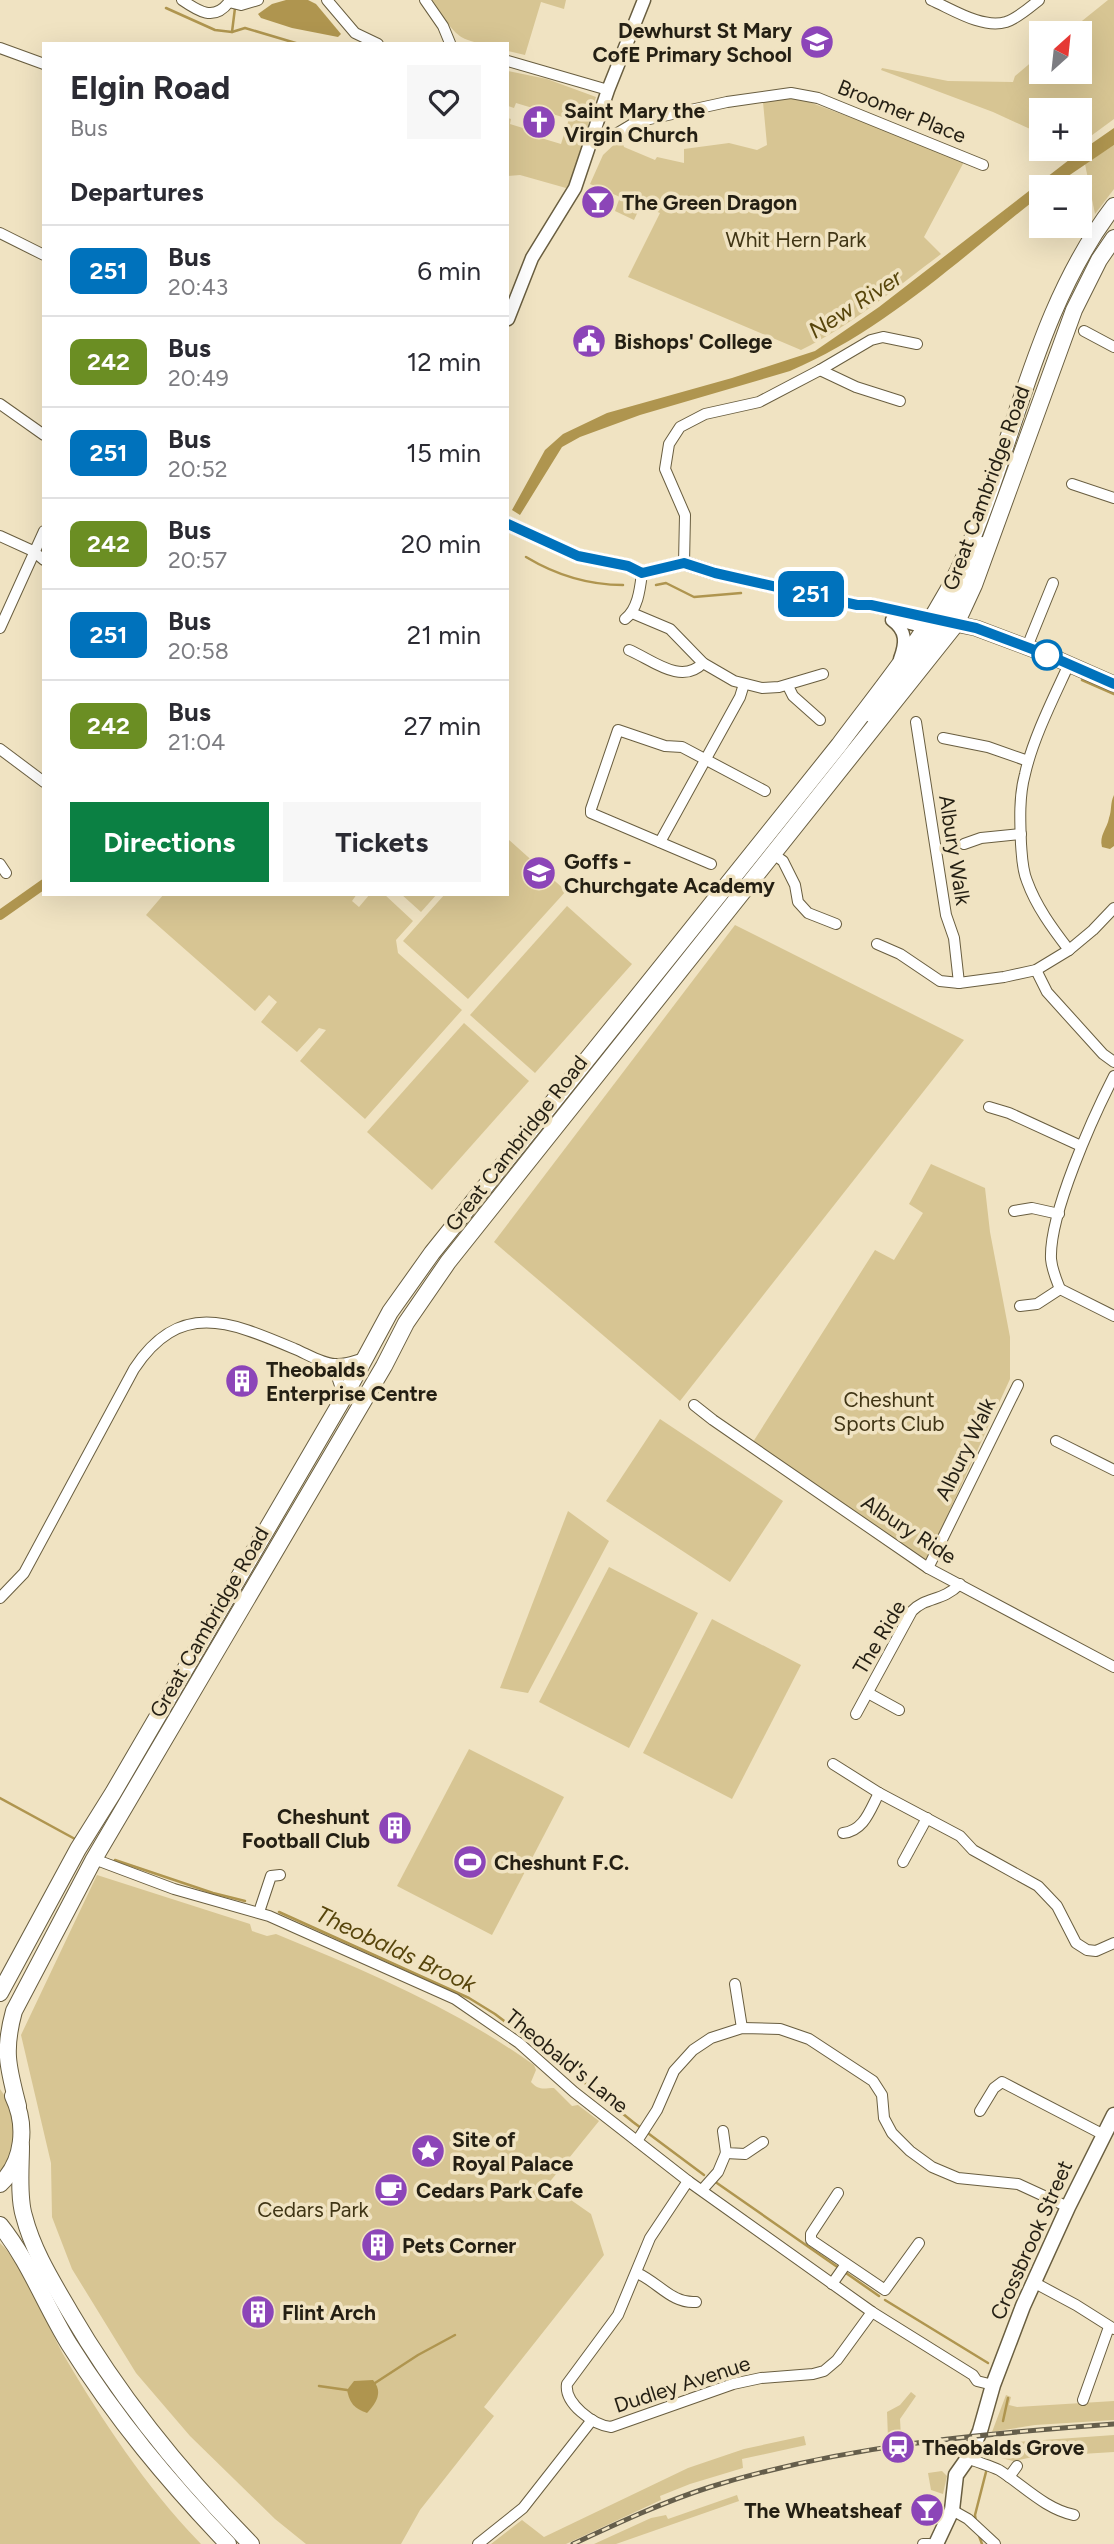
<!DOCTYPE html>
<meta charset="utf-8">
<style>
body{margin:0;font-family:Figtree,sans-serif;background:#f7f7f7;color:#2b2b33;height:100vh;display:flex;flex-direction:column;font-size:26px;white-space:nowrap}
*{box-sizing:border-box;margin:0}
p{font-size:23px;color:#7c7c81}
.icon{flex:none;width:38px;height:38px;fill:none;stroke:currentColor;stroke-width:2;stroke-linecap:round;stroke-linejoin:round}
.map{position:relative;flex:1;overflow:hidden}
.sheet{position:absolute;left:42px;top:42px;width:467px;height:854px;display:flex;flex-direction:column;background:#fff;border-radius:0px;box-shadow:0 7px 28px #0002}
.sheet>*{flex:none}
.badge{padding:0 14px;border-radius:10px;font-size:24px;line-height:46px}
.needle{width:46px;rotate:27deg}
.tools{position:absolute;left:1029px;top:21px;display:grid;gap:14px}
.tools a{display:grid;place-items:center;width:63px;height:63px;border-radius:0px;background:#fff;box-shadow:0 7px 28px #0002;font-size:35px}
.map>.badge{position:absolute;translate:-50% -50%;box-shadow:0 0 0 4px #fff}
h2{padding:0 28px;font-size:26px;line-height:63px}
.round{display:grid;place-items:center;flex:none;width:74px;height:74px;border-radius:0px;background:#f7f7f7}
.headline{display:flex;align-items:center;justify-content:space-between;height:119px;padding:0 28px}
h1{font-size:33px;font-weight:700;line-height:52px}
.cta{display:flex;gap:14px;margin-top:auto;padding:14px 28px}
.cta a{flex:1;height:80px;border-radius:0px;background:#0b8043;color:#fff;font-size:28px;font-weight:700;line-height:80px;text-align:center}
.cta a+a{background:#f7f7f7;color:#2b2b33}
ul{padding:0;list-style:none}
li{display:flex;align-items:center;gap:21px;height:91px;padding:0 28px;border-top:2px solid #e1e1e2}
li div{flex:1}
li b{display:block;font-size:26px}
li em{font-style:normal}
li .badge{min-width:77px;font-weight:700;text-align:center}
.map>svg:first-child{display:block}
.green{fill:#d7c593}
.water{fill:#af954f}
.lines{fill:none;stroke-linecap:round;stroke-linejoin:round}
.stream{stroke:#af954f;stroke-width:2.5}
.canal{stroke:#af954f;stroke-width:10}
.minor-casing{stroke:#695e40;stroke-width:12}
.tertiary-casing{stroke:#695e40;stroke-width:15}
.secondary-casing{stroke:#695e40;stroke-width:17}
.primary-casing{stroke:#695e40;stroke-width:18}
.trunk-casing{stroke:#695e40;stroke-width:18}
.minor{stroke:#fff;stroke-width:10}
.tertiary{stroke:#fff;stroke-width:12}
.secondary{stroke:#fff;stroke-width:14}
.primary{stroke:#fff;stroke-width:16}
.trunk{stroke:#fff;stroke-width:16}
.rail-casing{stroke:#655e4b;stroke-width:5}
.rail{stroke:#f0e3c2;stroke-width:2.5;stroke-dasharray:8;stroke-linecap:butt}
.line-casing{stroke:#fff;stroke-width:16}
.line{stroke:#0072bc;stroke-width:10}
.stop-dot{fill:#fff;stroke:#0072bc;stroke-width:3.5}
.labels{text-anchor:middle;dominant-baseline:central;stroke-width:7;stroke-linejoin:round;paint-order:stroke}
.poi-label{font-size:21px;font-weight:bold;fill:#241f13;stroke:#f0e3c2;text-anchor:start}
.street-label{font-size:21px;fill:#241f13;stroke:#f0e3c2}
.park-label{font-size:21px;fill:#403515;stroke:#f0e3c2}
.water-label{font-size:23px;font-style:italic;fill:#57450b;stroke:#f0e3c2}
</style>
<div class="map">
<svg width="1114" height="2544" viewBox="0 0 1114 2544">
<rect width="100%" height="100%" fill="#f0e3c2"/>
<g class="green">
<path d="M432 0H566L564 9 541 2 525 55 508 51V44C458 44 458 39 432 0Z"/>
<polygon points="1108,0 1114,0 1114,119 1080,144 1080,110 1041,110 1041,134 993,112 881,70 882,68 948,81 1013,82 1015,76 1041,54 1041,72 1080,72 1080,33 1067,33"/>
<polygon points="508,71 547,79 596,97 572,181 566,188 520,175 508,176 508,118 511,119 510,124 542,134 541,138 561,144 569,119 516,103 514,108 508,106"/>
<path d="M793 96 965 160 924 237 941 254C896 288 852 325 801 350L628 277 660 213 641 205 634 220 615 211 620 197 590 184 603 155 621 138 624 147 655 160 657 157 684 163V149L729 143 757 150 767 145 763 102Z"/>
<polygon points="1114,145 1114,189 1095,214 1085,164"/>
<polygon points="508,839 566,891 468,999 403,941 445,894 508,894"/>
<polygon points="164,894 357,894 352,901 359,907 370,894 384,894 413,921 396,940 398,953 462,1010 365,1119 300,1061 326,1030 319,1028 297,1052 261,1022 277,1002 269,995 255,1011 146,915"/>
<polygon points="401,894 437,894 421,912"/>
<polygon points="567,906 632,964 535,1073 470,1015"/>
<polygon points="735,925 964,1040 680,1401 494,1242"/>
<polygon points="464,1023 529,1081 432,1190 367,1132"/>
<polygon points="931,1164 985,1188 990,1232 1010,1337 1010,1379 927,1560 753,1442 875,1250 894,1260 923,1213 909,1204"/>
<polygon points="660,1419 783,1501 730,1582 606,1501"/>
<polygon points="568,1511 609,1541 528,1693 500,1688"/>
<polygon points="609,1567 698,1613 629,1748 539,1702"/>
<polygon points="712,1619 801,1665 732,1799 643,1753"/>
<polygon points="469,1749 564,1797 492,1935 397,1886"/>
<path d="M97 1875 250 1924 252 1931 267 1936 276 1934C366 1971 454 2008 534 2065L536 2070 531 2082C539 2091 544 2088 554 2088L572 2106 578 2105 599 2121 548 2184 591 2214 604 2255 484 2407 494 2416 420 2510 401 2544H306L275 2519 190 2436 136 2373 72 2269 52 2217 51 2163 21 2035Z"/>
<path d="M0 2089C20 2116 17 2148 0 2175Z"/>
<path d="M0 2243C26 2267 45 2321 63 2354 103 2422 146 2487 201 2544H0Z"/>
<polygon points="911,2392 916,2396 900,2419 901,2437 888,2438 887,2412 900,2405"/>
<polygon points="1006,2395 1011,2397 1009,2405 1017,2407 1114,2401 1114,2420 1035,2425 992,2432"/>
<polygon points="1114,2435 1114,2452 1033,2457 1013,2461 986,2454 987,2444"/>
<polygon points="804,2436 806,2445 742,2459 743,2468 690,2484 660,2496 661,2500 566,2544 491,2544 522,2520 544,2537 688,2468 744,2449"/>
<polygon points="942,2471 947,2476 943,2494 931,2490 928,2473"/>
<polygon points="737,2495 739,2501 616,2544 594,2544 651,2518 666,2515 668,2519"/>
</g>
<g class="water">
<polygon points="286,0 308,0 316,4 341,34 338,37 292,28 261,18 258,14 272,4"/>
<path d="M1114 128V145L1052 187H1041V195C962 257 884 331 790 371L640 415 580 437 562 447 520 515 512 510 545 450 563 434 607 413 732 378 815 351 879 307 1078 153Z"/>
<path d="M1114 795V846L1110 849 1102 847C1099 835 1107 829 1109 818 1112 810 1110 803 1114 795Z"/>
<path d="M373 2380C383 2392 377 2402 367 2413 354 2408 350 2404 347 2390L354 2381Z"/>
</g>
<g class="lines">
<g class="stream">
<polyline points="166,8 215,30 232,32 245,28 299,44"/>
<polyline points="232,32 235,8"/>
<path d="M526 557C556 575 588 585 623 585"/>
<polyline points="656,585 666,583 694,597 741,593"/>
<polyline points="1082,680 1114,694"/>
<polyline points="0,1798 75,1839"/>
<polyline points="115,1860 213,1893 245,1901"/>
<polyline points="279,1912 469,1998 495,2014 566,2068"/>
<polyline points="575,2075 633,2122 704,2175"/>
<polyline points="714,2181 879,2296"/>
<polyline points="885,2300 988,2363"/>
<polyline points="375,2383 418,2355 455,2335"/>
<polyline points="319,2386 347,2390"/>
<polyline points="1003,2421 1008,2398"/>
<polyline points="976,2523 975,2515 986,2472"/>
<polyline points="978,2533 982,2544"/>
</g>
<polyline class="canal" points="0,915 44,884"/>
<g class="minor-casing">
<g id="minor">
<path d="M182 0C198 11 214 22 229 2"/>
<polyline points="229,0 229,2 241,5 258,0"/>
<polyline points="327,0 355,33 378,44"/>
<polyline points="425,0 443,26 450,43"/>
<path d="M931 0C952 9 982 29 1006 22 1018 18 1029 8 1039 0"/>
<polyline points="0,48 44,64"/>
<polyline points="508,61 608,90"/>
<polyline points="594,133 611,137 636,122 727,102 791,93 818,98 983,165"/>
<polyline points="0,233 44,255"/>
<polyline points="1084,331 1114,347"/>
<polyline points="820,370 856,387 900,401"/>
<polyline points="0,404 44,435"/>
<polyline points="1072,484 1114,498"/>
<polyline points="0,536 33,551 44,560"/>
<polyline points="684,563 685,515 665,469 669,444 680,427 705,414 759,402 820,370 871,340 883,337 917,344"/>
<polyline points="632,613 670,629 703,663 734,681 762,688 779,687 823,674"/>
<path d="M625 619C638 609 640 589 642 573"/>
<polyline points="0,628 44,531"/>
<polyline points="1027,647 1053,583"/>
<path d="M629 650C651 659 681 686 703 663"/>
<polyline points="788,686 793,696 820,720"/>
<polyline points="916,722 946,915 954,938 959,983"/>
<polyline points="943,738 988,747 1028,761"/>
<polyline points="0,749 44,782"/>
<polyline points="660,842 740,697 744,684"/>
<polyline points="964,844 981,838 1021,834"/>
<polyline points="773,854 783,861 795,885 798,902 808,913 836,924"/>
<polyline points="0,864 6,873"/>
<polyline points="711,864 591,813 591,809 618,730 665,746 682,747 765,791"/>
<polyline points="877,944 900,954 940,981 959,983 1004,977 1036,970 1069,950 1093,930 1114,908"/>
<path d="M1069 950C1052 928 1036 906 1027 881 1022 869 1022 856 1021 844 1020 820 1019 796 1025 774 1033 738 1054 697 1069 664"/>
<polyline points="1036,970 1047,992 1103,1054 1114,1062"/>
<polyline points="989,1107 1009,1113 1081,1146"/>
<polyline points="1014,1211 1032,1208 1059,1214"/>
<polyline points="1060,1289 1114,1316"/>
<path d="M1020 1306 1037 1304 1060 1289C1056 1279 1052 1270 1051 1259 1049 1214 1093 1117 1114 1076"/>
<polyline points="333,1365 344,1397"/>
<polyline points="694,1405 713,1420 928,1568 1114,1667"/>
<polyline points="1056,1441 1114,1470"/>
<polyline points="928,1568 1018,1385"/>
<path d="M0 1598 24 1573 134 1369C180 1299 231 1322 295 1349 307 1354 323 1364 335 1364 346 1365 357 1360 367 1357"/>
<polyline points="868,1693 899,1710"/>
<path d="M856 1714 912 1611C927 1596 942 1602 960 1584"/>
<polyline points="833,1764 879,1793 960,1836 973,1850 1038,1886 1057,1906 1076,1943 1087,1950 1096,1951 1114,1943"/>
<path d="M843 1833C864 1831 870 1810 879 1793"/>
<polyline points="94,1859 174,1889 269,1916 455,1999 519,2043 574,2092 688,2181 872,2312 973,2375 977,2381 993,2385"/>
<polyline points="903,1862 927,1818"/>
<polyline points="259,1912 271,1876 280,1875"/>
<polyline points="735,1984 742,2028"/>
<polyline points="980,2111 994,2088 1002,2082 1104,2135"/>
<polyline points="723,2131 726,2153 745,2154 763,2142"/>
<polyline points="637,2141 657,2110 674,2071 693,2050 711,2038 742,2028 780,2029 809,2039 873,2081 882,2095 884,2118 892,2133 910,2151 932,2167 958,2178 1018,2184 1068,2207"/>
<path d="M688 2181 650 2238 618 2315 567 2384C564 2403 593 2425 611 2427L733 2384 761 2378 813 2374 824 2371 837 2360 872 2312"/>
<polyline points="702,2190 718,2172 726,2153"/>
<polyline points="838,2193 811,2234 811,2240 885,2290 919,2243"/>
<path d="M637 2273C658 2282 672 2304 696 2302"/>
<polyline points="1035,2283 1076,2305 1114,2329"/>
<polyline points="832,2284 846,2264"/>
<polyline points="1083,2400 1109,2327"/>
<path d="M968 2458C978 2463 989 2465 999 2470 1023 2485 1045 2509 1074 2515"/>
<polyline points="1009,2477 1017,2466"/>
<polyline points="952,2510 968,2519 995,2544"/>
<polyline points="478,2544 523,2508 592,2420"/>
<polyline points="923,2544 929,2544"/>
</g>
</g>
<g class="tertiary-casing">
<g id="tertiary">
<polyline points="508,319 532,258 575,188 608,90 644,0"/>
<polyline points="508,524 578,556 628,566 642,573 684,563 715,573 857,605 871,605 931,619"/>
<path d="M892 620C907 631 906 643 900 659"/>
<path d="M898 620C913 623 929 631 943 624L982 543"/>
</g>
</g>
<g class="secondary-casing">
<g id="secondary">
<polyline points="931,619 976,628 1048,655 1114,684"/>
<polyline points="871,715 940,628 954,624"/>
<polyline points="936,2544 952,2510 956,2475 968,2458 980,2431 993,2385 1023,2306 1068,2207 1114,2115"/>
</g>
</g>
<g class="primary-casing">
<g id="primary">
<path d="M21 2146C21 2166 18 2197 24 2216 33 2251 52 2281 70 2312 120 2398 181 2473 251 2544"/>
<path d="M0 2225C29 2261 45 2305 69 2344 116 2419 168 2481 228 2544"/>
</g>
</g>
<g class="trunk-casing">
<g id="trunk">
<path d="M0 1993 78 1849 113 1793 344 1397 390 1312 432 1253 839 745C885 683 937 623 967 551 1016 437 1037 306 1114 206"/>
<path d="M18 2106C8 2067 3 2051 14 2011L94 1859 384 1366 406 1323 448 1262 956 624 974 585 1074 310 1099 260 1114 238"/>
<path d="M0 2184C24 2162 27 2125 13 2096"/>
</g>
</g>
<use href="#minor" class="minor"/>
<use href="#tertiary" class="tertiary"/>
<use href="#secondary" class="secondary"/>
<use href="#primary" class="primary"/>
<use href="#trunk" class="trunk"/>
<g class="rail-casing">
<path id="rail" d="M573 2544C618 2523 663 2502 710 2487 841 2446 978 2434 1114 2424"/>
</g>
<use href="#rail" class="rail"/>
</g>
<g class="lines">
<g class="line-casing">
<polyline id="line" points="508,524 578,556 628,566 642,573 684,563 715,573 857,605 871,605 976,628 1048,655 1114,684"/>
</g>
<use href="#line" class="line"/>
</g>
<defs>
<g id="school-disc" transform="scale(1.75)"><circle r="9.5" fill="#8c45b8" stroke="#f0e3c2"/><path d="M0-5L7-2L0 1L-7-2ZM-4 1L0 2.5L4 1V4Q0 6-4 4Z" fill="#fff"/></g>
<g id="church-disc" transform="scale(1.75)"><circle r="9.5" fill="#8c45b8" stroke="#f0e3c2"/><path d="M-1.2-6h2.4v3.5h3.3v2.4h-3.3V6h-2.4V-.1h-3.3v-2.4h3.3Z" fill="#fff"/></g>
<g id="bar-disc" transform="scale(1.75)"><circle r="9.5" fill="#8c45b8" stroke="#f0e3c2"/><path d="M-6-5H6L.8 .8V4.5H3.5V6h-7V4.5H-.8V.8Z" fill="#fff"/></g>
<g id="civic-disc" transform="scale(1.75)"><circle r="9.5" fill="#8c45b8" stroke="#f0e3c2"/><path d="M-.6-6.5H3V-4.5H.6V-3L4-1V1h2V6H-6V1h2V-1L-.6-3ZM-1.2 2.5V6h2.4V2.5Z" fill="#fff"/></g>
<g id="building-disc" transform="scale(1.75)"><circle r="9.5" fill="#8c45b8" stroke="#f0e3c2"/><path d="M-4-6H4V6H1V3H-1V6H-4ZM-2.5-4.3h1.7v1.8h-1.7ZM.8-4.3h1.7v1.8H.8ZM-2.5-1h1.7V.8h-1.7ZM.8-1h1.7V.8H.8Z" fill="#fff"/></g>
<g id="stadium-disc" transform="scale(1.75)"><circle r="9.5" fill="#8c45b8" stroke="#f0e3c2"/><path d="M0-5a6.5 5 0 1 0 0 10a6.5 5 0 1 0 0-10ZM-3.5-1.8h7v3.6h-7Z" fill="#fff"/></g>
<g id="sight-disc" transform="scale(1.75)"><circle r="9.5" fill="#8c45b8" stroke="#f0e3c2"/><path d="M0-6L1.8-2.2L6-1.7L2.9 1.2L3.7 5.4L0 3.3L-3.7 5.4L-2.9 1.2L-6-1.7L-1.8-2.2Z" fill="#fff"/></g>
<g id="cafe-disc" transform="scale(1.75)"><circle r="9.5" fill="#8c45b8" stroke="#f0e3c2"/><path d="M-5.5-4.5H6V0H3Q3 3.5 0 3.5H-2.5Q-5.5 3.5-5.5 0ZM3-3.2v2h1.7v-2ZM-6 4.5H4V6H-6Z" fill="#fff"/></g>
<g id="station-disc" transform="scale(1.75)"><circle r="9.5" fill="#8c45b8" stroke="#f0e3c2"/><path d="M-3-6H3Q5-6 5-4V2Q5 4 3 4L4.5 6H3L1.5 4h-3L-3 6H-4.5L-3 4Q-5 4-5 2V-4Q-5-6-3-6ZM-3.5-4v3h7v-3ZM-3.5 1v1.5H-2V1ZM2 1v1.5H3.5V1Z" fill="#fff"/></g>
</defs>
<g fill-rule="evenodd">
<use href="#school-disc" x="817" y="42"/>
<use href="#church-disc" x="539" y="122"/>
<use href="#bar-disc" x="598" y="202"/>
<use href="#civic-disc" x="589" y="341"/>
<use href="#school-disc" x="539" y="873"/>
<use href="#building-disc" x="242" y="1381"/>
<use href="#building-disc" x="395" y="1828"/>
<use href="#stadium-disc" x="470" y="1862"/>
<use href="#sight-disc" x="428" y="2151"/>
<use href="#cafe-disc" x="391" y="2190"/>
<use href="#building-disc" x="378" y="2245"/>
<use href="#building-disc" x="258" y="2312"/>
<use href="#station-disc" x="898" y="2447"/>
<use href="#bar-disc" x="927" y="2510"/>
</g>
<circle class="stop-dot" cx="1047" cy="655" r="14"/>
<g class="labels">
<g class="poi-label">
<text x="792" y="30" text-anchor="end">Dewhurst St Mary<tspan x="792" dy="24">CofE Primary School</tspan></text>
<text x="564" y="110">Saint Mary the<tspan x="564" dy="24">Virgin Church</tspan></text>
<text x="622" y="202">The Green Dragon</text>
<text x="614" y="341">Bishops' College</text>
<text x="564" y="861">Goffs -<tspan x="564" dy="24">Churchgate Academy</tspan></text>
<text x="266" y="1369">Theobalds<tspan x="266" dy="24">Enterprise Centre</tspan></text>
<text x="370" y="1816" text-anchor="end">Cheshunt<tspan x="370" dy="24">Football Club</tspan></text>
<text x="494" y="1862">Cheshunt F.C.</text>
<text x="452" y="2139">Site of<tspan x="452" dy="24">Royal Palace</tspan></text>
<text x="416" y="2190">Cedars Park Cafe</text>
<text x="402" y="2245">Pets Corner</text>
<text x="282" y="2312">Flint Arch</text>
<text x="922" y="2447">Theobalds Grove</text>
<text x="902" y="2510" text-anchor="end">The Wheatsheaf</text>
</g>
<g class="street-label">
<text transform="translate(902 111) rotate(22)">Broomer Place</text>
<text transform="translate(986 488) rotate(-70)">Great Cambridge Road</text>
<text transform="translate(955 850) rotate(81)">Albury Walk</text>
<text transform="translate(516 1143) rotate(-52)">Great Cambridge Road</text>
<text transform="translate(965 1449) rotate(-64)">Albury Walk</text>
<text transform="translate(909 1529) rotate(33)">Albury Ride</text>
<text transform="translate(209 1622) rotate(-60)">Great Cambridge Road</text>
<text transform="translate(879 1637) rotate(-59)">The Ride</text>
<text transform="translate(567 2061) rotate(39)">Theobald's Lane</text>
<text transform="translate(1031 2240) rotate(-66)">Crossbrook Street</text>
<text transform="translate(682 2384) rotate(-18)">Dudley Avenue</text>
</g>
<g class="park-label">
<text x="796" y="239">Whit Hern Park</text>
<text x="889" y="1399">Cheshunt<tspan x="889" dy="24">Sports Club</tspan></text>
<text x="313" y="2209">Cedars Park</text>
</g>
<g class="water-label">
<text transform="translate(855 304) rotate(-33)">New River</text>
<text transform="translate(396 1949) rotate(25)">Theobalds Brook</text>
</g>
</g>
</svg>
<div class="tools">
<a><svg class="needle" viewBox="-14 -14 28 28"><path d="M0-13l5 13h-10z" fill="#e53935"/><path d="M0 13l5-13h-10z" fill="#7c7c81"/></svg></a>
<a>+</a>
<a>−</a>
</div>
<b class="badge" style="left:811px;top:594px;background:#0072bc;color:#fff">251</b>
<section class="sheet">
<div class="headline"><div><h1>Elgin Road</h1><p>Bus</p></div><a class="round"><svg class="icon" aria-label="heart" viewBox="0 0 24 24"><path d="M12 20l-8-8c-3-5 5-10 8-4 3-6 11-1 8 4z"/></svg></a></div>
<h2>Departures</h2>
<ul>
<li><span class="badge" style="background:#0072bc;color:#fff">251</span><div><b>Bus</b><p>20:43</p></div><em>6 min</em></li>
<li><span class="badge" style="background:#6b8e23;color:#fff">242</span><div><b>Bus</b><p>20:49</p></div><em>12 min</em></li>
<li><span class="badge" style="background:#0072bc;color:#fff">251</span><div><b>Bus</b><p>20:52</p></div><em>15 min</em></li>
<li><span class="badge" style="background:#6b8e23;color:#fff">242</span><div><b>Bus</b><p>20:57</p></div><em>20 min</em></li>
<li><span class="badge" style="background:#0072bc;color:#fff">251</span><div><b>Bus</b><p>20:58</p></div><em>21 min</em></li>
<li><span class="badge" style="background:#6b8e23;color:#fff">242</span><div><b>Bus</b><p>21:04</p></div><em>27 min</em></li>
</ul>
<div class="cta"><a>Directions</a><a>Tickets</a></div>
</section>
</div>
